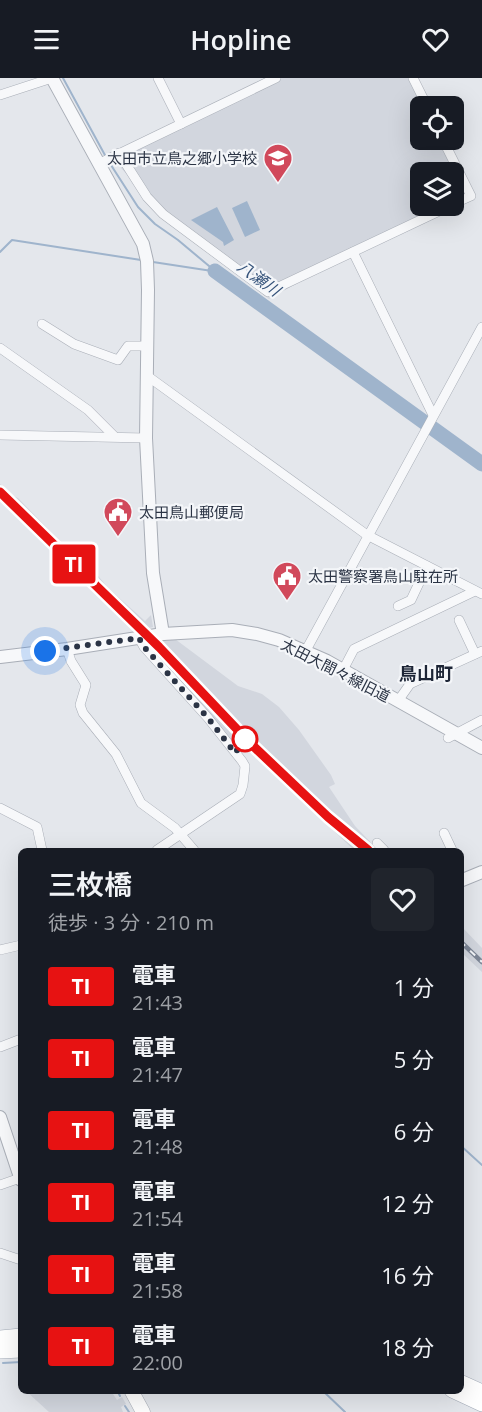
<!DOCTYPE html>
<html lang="ja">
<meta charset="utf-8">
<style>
body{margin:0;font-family:"Open Sans","Noto Sans JP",sans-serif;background:#20242c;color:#f1f3f6;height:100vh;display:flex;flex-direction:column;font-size:22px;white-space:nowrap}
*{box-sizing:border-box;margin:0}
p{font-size:20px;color:#9ea1a6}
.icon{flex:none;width:33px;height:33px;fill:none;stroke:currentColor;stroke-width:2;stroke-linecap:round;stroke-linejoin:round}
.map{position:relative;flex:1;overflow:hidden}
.details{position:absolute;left:18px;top:770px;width:446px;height:546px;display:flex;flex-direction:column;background:#171b24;border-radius:9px;box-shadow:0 6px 24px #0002}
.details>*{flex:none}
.badge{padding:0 12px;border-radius:4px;font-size:21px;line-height:39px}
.tools{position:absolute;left:410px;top:18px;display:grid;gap:12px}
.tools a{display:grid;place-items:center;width:54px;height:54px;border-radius:9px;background:#171b24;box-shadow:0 6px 24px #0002;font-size:30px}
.you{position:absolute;width:30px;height:30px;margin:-15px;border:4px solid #fff;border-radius:50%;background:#1a73e8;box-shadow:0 0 0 9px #1a73e833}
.map>.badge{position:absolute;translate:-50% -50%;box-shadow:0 0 0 3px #fff}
.round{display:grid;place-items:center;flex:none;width:63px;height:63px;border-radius:9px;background:#20242c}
.headline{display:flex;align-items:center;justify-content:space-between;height:102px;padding:0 30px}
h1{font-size:28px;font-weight:600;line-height:45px}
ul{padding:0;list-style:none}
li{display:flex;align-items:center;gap:18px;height:72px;padding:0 30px}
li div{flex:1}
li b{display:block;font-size:22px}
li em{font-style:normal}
li .badge{min-width:66px;font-weight:700;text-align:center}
header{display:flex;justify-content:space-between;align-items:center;height:78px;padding:0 30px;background:#171b24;font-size:27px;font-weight:600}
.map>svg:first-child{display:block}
.built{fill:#d2d6de}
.water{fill:#9fb4cc}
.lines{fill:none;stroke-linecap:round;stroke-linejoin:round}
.stream{stroke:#9fb4cc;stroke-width:2}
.river{stroke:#9fb4cc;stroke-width:15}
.minor-casing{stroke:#a9aeb7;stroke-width:10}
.tertiary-casing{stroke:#a9aeb7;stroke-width:14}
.secondary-casing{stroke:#a9aeb7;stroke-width:15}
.primary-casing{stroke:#a3abb8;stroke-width:16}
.minor{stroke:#f7f8fa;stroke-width:9}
.tertiary{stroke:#f7f8fa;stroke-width:12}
.secondary{stroke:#fff;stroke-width:14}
.primary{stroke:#fff;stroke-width:15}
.rail-casing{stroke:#7d8696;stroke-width:4.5}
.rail{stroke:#f4f6f9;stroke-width:2;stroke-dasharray:7;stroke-linecap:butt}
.line-casing{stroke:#fff;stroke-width:14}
.line{stroke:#e71212;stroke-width:9}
.walk{stroke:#2b3445;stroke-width:6;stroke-dasharray:0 10.8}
.stop-dot{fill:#fff;stroke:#e71212;stroke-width:3}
.labels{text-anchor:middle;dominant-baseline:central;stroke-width:4.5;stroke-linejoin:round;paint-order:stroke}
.poi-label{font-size:15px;fill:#2b3445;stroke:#f4f6f9;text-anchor:start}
.street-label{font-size:15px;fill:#2b3445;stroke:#f4f6f9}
.water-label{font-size:16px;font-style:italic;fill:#34527a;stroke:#f4f6f9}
.quarter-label{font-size:18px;font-weight:bold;fill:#1d2536;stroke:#f4f6f9}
</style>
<header><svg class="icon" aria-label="menu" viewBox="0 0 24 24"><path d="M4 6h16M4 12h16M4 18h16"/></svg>Hopline<svg class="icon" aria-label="heart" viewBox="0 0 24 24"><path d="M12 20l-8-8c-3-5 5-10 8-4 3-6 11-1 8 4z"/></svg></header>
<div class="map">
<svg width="482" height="1334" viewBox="0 0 482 1334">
<rect width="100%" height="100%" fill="#e4e7ec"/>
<g class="built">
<polygon points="276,0 413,0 427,28 420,28 420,62 443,62 471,118 453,126 453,94 420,94 420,128 450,128 353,174 269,221 163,136 111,79"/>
<polygon points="0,406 13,418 18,420 85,489 91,489 108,510 145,543 151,537 153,549 134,554 0,423"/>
<polygon points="175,561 238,608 262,616 279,629 299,652 331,697 335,706 329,709 355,748 378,772 354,772 269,692 247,668 238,676 145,565"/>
<polygon points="461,848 482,870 482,894 461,874"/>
<polygon points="26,1313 111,1313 117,1322 122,1319 126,1326 121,1329 123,1334 49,1334"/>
</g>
<g class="water">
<polygon points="247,123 260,152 245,159 232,130"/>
<polygon points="217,129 234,162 224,168 223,164 191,142"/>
</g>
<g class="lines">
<g class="stream">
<polyline points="63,0 106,79"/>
<polyline points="109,84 138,129 155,146 178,162 215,193"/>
<polyline points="0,174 12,162 141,182"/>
<polyline points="153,184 212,193"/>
<polyline points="460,1067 482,1087"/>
<polyline points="3,1285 21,1284"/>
<polyline points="117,1312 120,1318"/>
<polyline points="322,1312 345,1334"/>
<polyline points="125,1328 129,1334"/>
</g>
<polyline class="river" points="215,193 482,386"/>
<g class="minor-casing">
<g id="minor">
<polyline points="158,0 181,46"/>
<polyline points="413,0 427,28"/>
<polyline points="0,17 52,0"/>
<polyline points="443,62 471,118 453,126"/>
<polyline points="119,75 147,119 163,136 268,214 450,128"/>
<polyline points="100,85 276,0"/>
<polyline points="353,174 433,337"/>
<polyline points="42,246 74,266 118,282 128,268 147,268"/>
<polyline points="0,270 88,332 114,358"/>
<polyline points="146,297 367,457 482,516"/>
<polyline points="0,357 146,360"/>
<polyline points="398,528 411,522 427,488"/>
<polyline points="459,542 475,576"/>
<polyline points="139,560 144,569 208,640 242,683 245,688 243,707 240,716 157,772"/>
<polyline points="67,571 71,583 86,607 80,627 83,635 116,676 141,725 175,750 194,772"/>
<polyline points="305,574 482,249"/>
<polyline points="343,592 354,571 475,513"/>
<polyline points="398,623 410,606 482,573"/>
<polyline points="448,660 482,642"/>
<polyline points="0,730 37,749 42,772"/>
<polyline points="444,755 452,772"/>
<polyline points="377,765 384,772"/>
<polyline points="0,872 21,867"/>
<polyline points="0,969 21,961"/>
<polyline points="0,1107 20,1100"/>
<polyline points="0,1175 21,1182"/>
</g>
</g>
<g class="tertiary-casing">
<g id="tertiary">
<polyline points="52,0 143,166 147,183 148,212 146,360 153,495 163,556"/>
<polyline points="0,579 67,571 163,556 232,552 257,556 279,562 327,583 482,670"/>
<polyline points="460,803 482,794"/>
<polyline points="0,1039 21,1102"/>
</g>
</g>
<g class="secondary-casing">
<polyline id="secondary" points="131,1312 143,1334"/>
</g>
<g class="primary-casing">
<g id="primary">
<polyline points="0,1260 21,1258"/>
<polyline points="0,1273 21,1272"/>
<polyline points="460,1304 482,1314"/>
<polyline points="452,1312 482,1326"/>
</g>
</g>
<use href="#minor" class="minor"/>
<use href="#tertiary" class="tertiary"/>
<use href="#secondary" class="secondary"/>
<use href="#primary" class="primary"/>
<g class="rail-casing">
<g id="rail">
<polyline points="0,414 159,569 250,665 328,739 368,772"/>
<polyline points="460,863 482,884"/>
</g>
</g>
<use href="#rail" class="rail"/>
</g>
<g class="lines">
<g class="line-casing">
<polyline id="line" points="0,414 159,569 250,665 328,739 368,772"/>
</g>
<use href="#line" class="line"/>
<polyline class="walk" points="45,573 139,560 144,569 208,640 235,675 245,661"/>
</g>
<defs>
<g id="school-pin" transform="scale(1.5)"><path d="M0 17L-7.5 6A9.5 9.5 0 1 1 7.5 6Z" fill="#d1495b" stroke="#f4f6f9"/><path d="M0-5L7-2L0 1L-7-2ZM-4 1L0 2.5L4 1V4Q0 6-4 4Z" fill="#fff"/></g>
<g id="civic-pin" transform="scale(1.5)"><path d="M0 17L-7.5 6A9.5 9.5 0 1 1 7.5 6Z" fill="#d1495b" stroke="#f4f6f9"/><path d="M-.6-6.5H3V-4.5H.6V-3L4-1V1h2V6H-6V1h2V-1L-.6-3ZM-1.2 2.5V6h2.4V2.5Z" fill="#fff"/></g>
</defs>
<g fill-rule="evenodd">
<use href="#school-pin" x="278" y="80"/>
<use href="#civic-pin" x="118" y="434"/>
<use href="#civic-pin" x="287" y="498"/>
</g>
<circle class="stop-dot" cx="245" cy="661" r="12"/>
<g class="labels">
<g class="poi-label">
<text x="257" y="80" text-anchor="end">太田市立鳥之郷小学校</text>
<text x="139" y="434">太田鳥山郵便局</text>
<text x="308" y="498">太田警察署鳥山駐在所</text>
</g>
<g class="street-label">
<text transform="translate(336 592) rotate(27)">太田大間々線旧道</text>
</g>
<g class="water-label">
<text transform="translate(259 200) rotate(36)">八瀬川</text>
</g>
<g class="quarter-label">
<text x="426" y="595">鳥山町</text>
</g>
</g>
</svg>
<div class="tools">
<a><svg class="icon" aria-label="locate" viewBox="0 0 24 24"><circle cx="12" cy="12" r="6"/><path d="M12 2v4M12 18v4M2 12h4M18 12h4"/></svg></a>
<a><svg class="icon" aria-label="layers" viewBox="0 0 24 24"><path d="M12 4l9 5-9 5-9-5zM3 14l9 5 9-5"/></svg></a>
</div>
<div class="you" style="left:45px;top:573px"></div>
<b class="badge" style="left:74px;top:486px;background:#e71212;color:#fff">TI</b>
<section class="details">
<div class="headline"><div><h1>三枚橋</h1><p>徒歩 · 3 分 · 210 m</p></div><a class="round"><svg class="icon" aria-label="heart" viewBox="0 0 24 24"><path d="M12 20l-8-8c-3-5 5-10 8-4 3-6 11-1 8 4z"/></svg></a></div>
<ul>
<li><span class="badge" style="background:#e71212;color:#fff">TI</span><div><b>電車</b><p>21:43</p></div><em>1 分</em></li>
<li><span class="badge" style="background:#e71212;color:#fff">TI</span><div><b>電車</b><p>21:47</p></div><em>5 分</em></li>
<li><span class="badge" style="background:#e71212;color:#fff">TI</span><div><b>電車</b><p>21:48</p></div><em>6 分</em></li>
<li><span class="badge" style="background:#e71212;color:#fff">TI</span><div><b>電車</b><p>21:54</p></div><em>12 分</em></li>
<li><span class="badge" style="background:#e71212;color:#fff">TI</span><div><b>電車</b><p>21:58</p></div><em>16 分</em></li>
<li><span class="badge" style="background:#e71212;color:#fff">TI</span><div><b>電車</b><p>22:00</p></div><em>18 分</em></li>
</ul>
</section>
</div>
